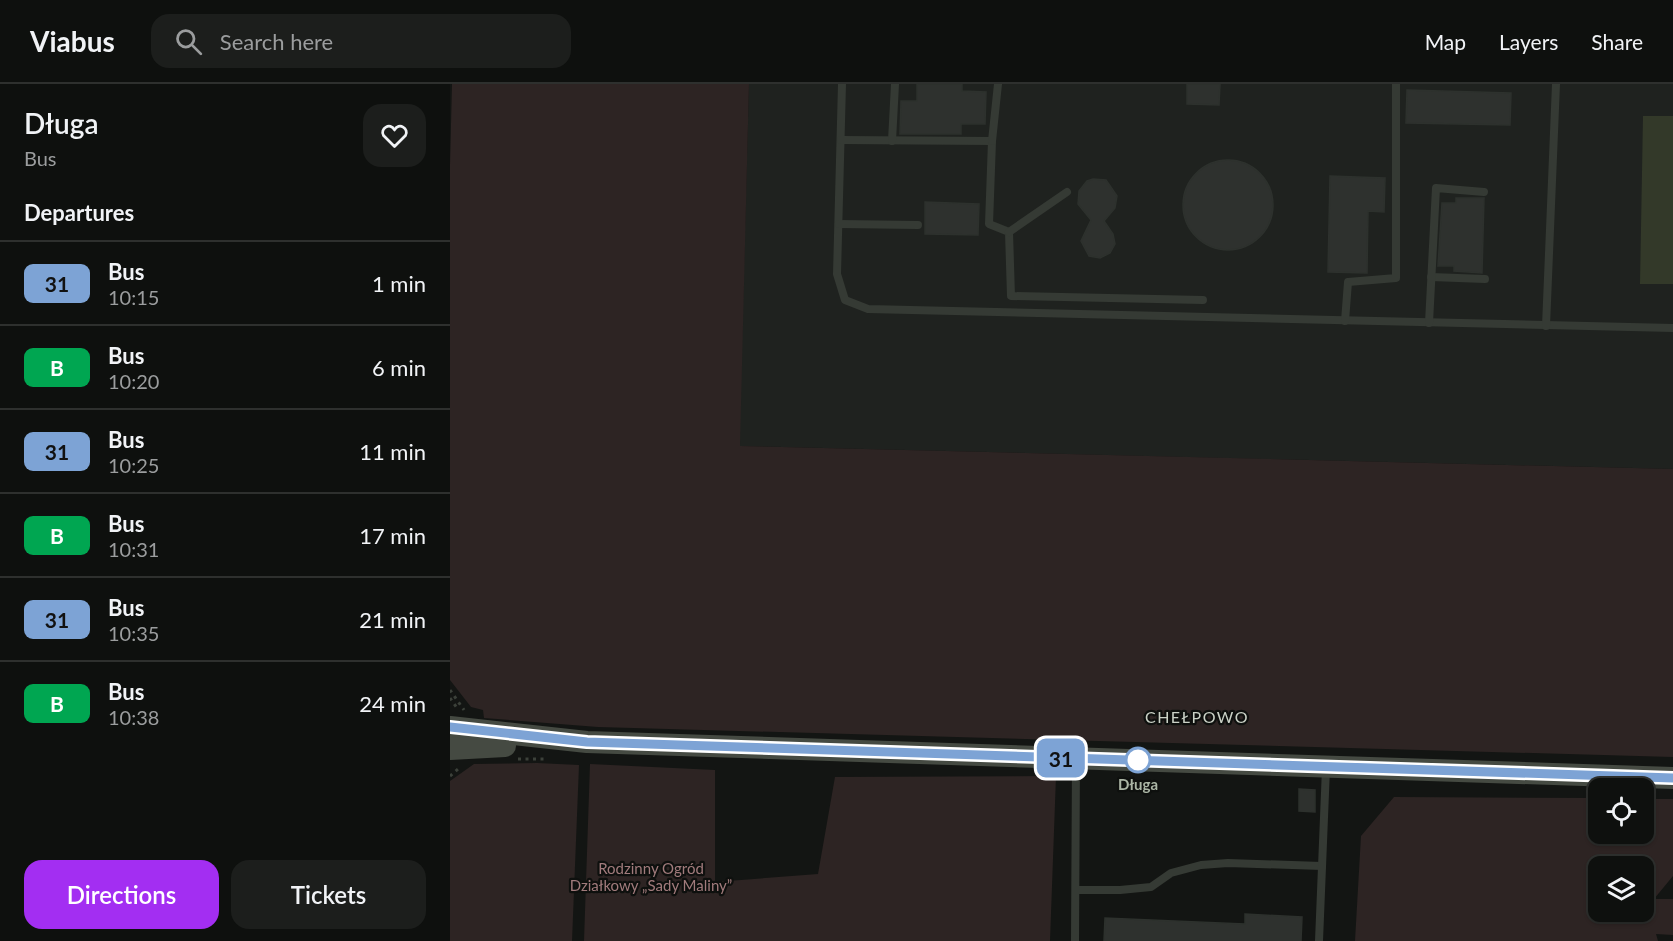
<!DOCTYPE html>
<meta charset="utf-8">
<style>
body{margin:0;font-family:Lato,sans-serif;background:#1c1e1c;color:#f1f3f6;height:100vh;display:flex;flex-direction:column;font-size:22px;white-space:nowrap}
*{box-sizing:border-box;margin:0}
p{font-size:20px;color:#9b9d9e}
.icon{flex:none;width:33px;height:33px;fill:none;stroke:currentColor;stroke-width:2;stroke-linecap:round;stroke-linejoin:round}
.map{position:relative;flex:1;overflow:hidden}
.sheet{display:flex;flex-direction:column;background:#0e100e;width:450px}
.sheet>*{flex:none}
.badge{padding:0 12px;border-radius:9px;font-size:21px;line-height:39px}
.tools{position:absolute;left:1138px;top:694px;display:grid;gap:12px}
.tools a{display:grid;place-items:center;width:66px;height:66px;border-radius:12px;background:#0e100e;box-shadow:0 2px 4px #0004,0 0 0 2px #2e302e;font-size:30px}
.map>.badge{position:absolute;translate:-50% -50%;box-shadow:0 0 0 3px #fff}
h2{padding:0 24px;font-size:22px;line-height:54px}
.round{display:grid;place-items:center;flex:none;width:63px;height:63px;border-radius:18px;background:#1c1e1c}
.summary{display:flex;align-items:center;justify-content:space-between;height:102px;padding:0 24px}
h1{font-size:28px;font-weight:600;line-height:45px}
.primary-button{display:flex;gap:12px;margin-top:auto;padding:12px 24px}
.primary-button a{flex:1;height:69px;border-radius:18px;background:#a32ef2;color:#fff;font-size:24px;font-weight:600;line-height:69px;text-align:center}
.primary-button a+a{background:#1c1e1c;color:#f1f3f6}
ul{padding:0;list-style:none}
li{display:flex;align-items:center;gap:18px;height:84px;padding:0 24px;border-top:2px solid #2e302e}
li div{flex:1}
li b{display:block;font-size:22px}
li em{font-style:normal}
li .badge{min-width:66px;font-weight:700;text-align:center}
header{display:flex;align-items:center;gap:36px;box-sizing:border-box;height:84px;padding:0 30px;background:#0e100e;border-bottom:2px solid #2e302e}
header strong{font-size:28px}
nav{display:flex;gap:33px;margin-inline-start:auto;font-size:21px}
.search{width:420px;height:54px;background:#1c1e1c;display:flex;align-items:center;gap:15px;box-sizing:border-box;padding:0 21px;border-radius:18px;color:#9b9d9e;font-size:22px}
main{display:flex;flex:1;min-height:0}
.map>svg:first-child{display:block}
.built{fill:#1f221f}
.green{fill:#2d2423;fill-rule:evenodd}
.water{fill:#333929}
.building{fill:#2e312e;stroke:#2d312d;stroke-width:1.5}
.lines{fill:none;stroke-linecap:round;stroke-linejoin:round}
.path{stroke:#3c413a;stroke-width:3;stroke-dasharray:3 4.5;stroke-linecap:butt}
.lane{stroke:#353a34;stroke-width:8}
.secondary{stroke:#454a42;stroke-width:22}
.line-casing{stroke:#fff;stroke-width:14}
.line{stroke:#7da3d5;stroke-width:9}
.stop-dot{fill:#fff;stroke:#7da3d5;stroke-width:3}
.labels{text-anchor:middle;dominant-baseline:central;stroke-width:4.5;stroke-linejoin:round;paint-order:stroke}
.stop-label{font-size:15px;font-weight:bold;fill:#abb5a5;stroke:#0e100e}
.park-label{font-size:15px;fill:#a17b7c;stroke:#0e100e}
.neighbourhood-label{font-size:16px;letter-spacing:1.5px;fill:#cad1c6;stroke:#0e100e}
</style>
<header>
<strong>Viabus</strong>
<div class="search"><svg class="icon" aria-label="search" viewBox="0 0 24 24"><circle cx="10" cy="10" r="6"/><path d="M15 15l6 6"/></svg>Search here</div>
<nav><a>Map</a><a>Layers</a><a>Share</a></nav>
</header>
<main>
<section class="sheet">
<div class="summary"><div><h1>Długa</h1><p>Bus</p></div><a class="round"><svg class="icon" aria-label="heart" viewBox="0 0 24 24"><path d="M12 20l-8-8c-3-5 5-10 8-4 3-6 11-1 8 4z"/></svg></a></div>
<h2>Departures</h2>
<ul>
<li><span class="badge" style="background:#7da3d5;color:#111">31</span><div><b>Bus</b><p>10:15</p></div><em>1 min</em></li>
<li><span class="badge" style="background:#00a651;color:#fff">B</span><div><b>Bus</b><p>10:20</p></div><em>6 min</em></li>
<li><span class="badge" style="background:#7da3d5;color:#111">31</span><div><b>Bus</b><p>10:25</p></div><em>11 min</em></li>
<li><span class="badge" style="background:#00a651;color:#fff">B</span><div><b>Bus</b><p>10:31</p></div><em>17 min</em></li>
<li><span class="badge" style="background:#7da3d5;color:#111">31</span><div><b>Bus</b><p>10:35</p></div><em>21 min</em></li>
<li><span class="badge" style="background:#00a651;color:#fff">B</span><div><b>Bus</b><p>10:38</p></div><em>24 min</em></li>
</ul>
<div class="primary-button"><a>Directions</a><a>Tickets</a></div>
</section>
<div class="map">
<svg width="1223" height="857" viewBox="0 0 1223 857">
<rect width="100%" height="100%" fill="#131513"/>
<polygon class="built" points="299,0 1223,0 1223,385 289,362"/>
<g class="green">
<polygon points="2,0 299,0 290,362 1223,385 1223,673 148,643 34,634 33,626 21,623 0,596 0,81"/>
<polygon points="87,679 129,681 122,857 0,857 0,697 24,680"/>
<polygon points="140,680 265,686 265,798 368,790 385,693 606,692 600,857 134,857"/>
<path d="M944 713 1149 714V750H1194V715H1223V792L1204 815H1223V851L1206 850 1208 857H905L911 752ZM1149 783H1194V828H1149Z"/>
</g>
<polygon class="water" points="1193,32 1223,32 1223,200 1190,200"/>
<g class="building">
<polygon points="467,0 512,0 512,7 536,8 535,40 511,40 511,50 450,50 451,17 467,17"/>
<polygon points="737,0 770,0 769,21 737,20"/>
<polygon points="957,6 1061,9 1060,41 956,39"/>
<circle cx="778" cy="121" r="45"/>
<polygon points="880,92 935,94 934,128 918,127 917,189 878,188"/>
<polygon points="643,95 656,96 667,112 665,124 654,137 663,150 665,160 660,169 650,174 639,172 631,157 641,136 628,120 629,107 637,97"/>
<polygon points="1006,114 1034,114 1032,189 1004,187 1004,182 988,182 992,119 1006,119"/>
<polygon points="475,118 529,120 528,151 475,150"/>
<polygon points="849,705 865,706 865,728 849,727"/>
<polygon points="795,830 852,833 851,857 654,857 655,834 795,840"/>
</g>
<g class="lines">
<g class="path">
<polyline points="0,606 14,626"/>
<polyline points="0,614 7,624"/>
<polyline points="68,675 95,675"/>
<polyline points="0,692 8,685"/>
</g>
<g class="lane">
<polyline points="392,0 387,190 395,216 418,225 1223,244"/>
<polyline points="391,56 542,57 539,140 559,148 561,212 753,216"/>
<polyline points="442,57 445,0"/>
<polyline points="542,57 548,0"/>
<polyline points="389,140 468,141"/>
<polyline points="559,148 617,108"/>
<polyline points="981,193 1035,195"/>
<polyline points="895,237 898,198 946,194 946,0"/>
<polyline points="979,239 986,104 1034,108"/>
<polyline points="1096,242 1106,0"/>
<polyline points="626,806 670,806 701,803 721,789 751,781 778,779 872,782"/>
<polyline points="625,857 626,675"/>
<polyline points="869,857 876,684"/>
</g>
<g class="secondary">
<polyline points="0,643 137,658 1223,694"/>
<polyline points="0,665 55,662"/>
</g>
</g>
<g class="lines">
<g class="line-casing">
<polyline id="line" points="0,643 137,658 1223,694"/>
</g>
<use href="#line" class="line"/>
</g>
<circle class="stop-dot" cx="688" cy="676" r="12"/>
<g class="labels">
<g class="stop-label">
<text x="688" y="700">Długa</text>
</g>
<g class="park-label">
<text x="201" y="784">Rodzinny Ogród<tspan x="201" dy="17">Działkowy „Sady Maliny”</tspan></text>
</g>
<g class="neighbourhood-label">
<text x="747" y="632">CHEŁPOWO</text>
</g>
</g>
</svg>
<div class="tools">
<a><svg class="icon" aria-label="locate" viewBox="0 0 24 24"><circle cx="12" cy="12" r="6"/><path d="M12 2v4M12 18v4M2 12h4M18 12h4"/></svg></a>
<a><svg class="icon" aria-label="layers" viewBox="0 0 24 24"><path d="M12 4l9 5-9 5-9-5zM3 14l9 5 9-5"/></svg></a>
</div>
<b class="badge" style="left:611px;top:674px;background:#7da3d5;color:#111">31</b>
</div>
</main>
